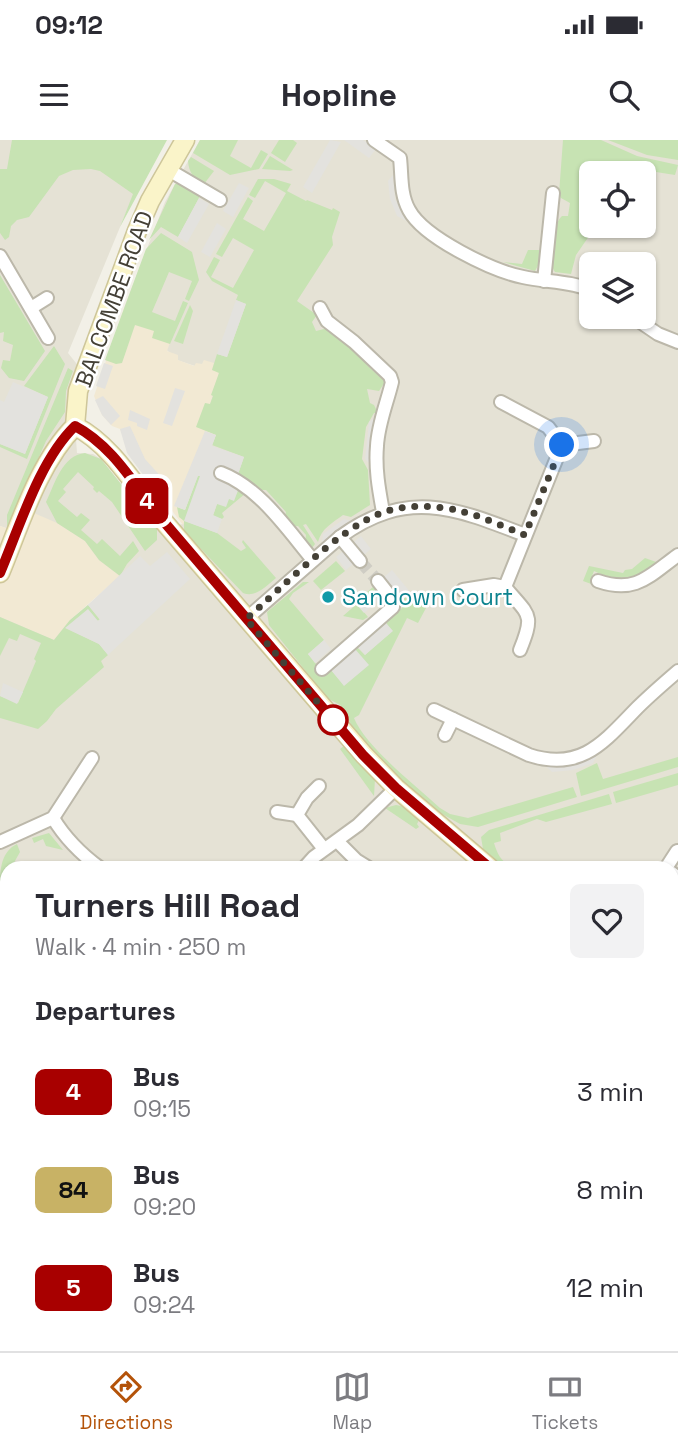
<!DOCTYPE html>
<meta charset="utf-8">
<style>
body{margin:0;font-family:"Space Grotesk",sans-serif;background:#f2f2f3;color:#2b2b33;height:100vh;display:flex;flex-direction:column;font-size:26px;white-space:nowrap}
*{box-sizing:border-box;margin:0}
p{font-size:23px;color:#7c7c81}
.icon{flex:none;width:38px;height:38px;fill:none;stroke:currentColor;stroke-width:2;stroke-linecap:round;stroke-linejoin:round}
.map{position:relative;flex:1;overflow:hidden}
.details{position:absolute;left:0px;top:721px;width:679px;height:490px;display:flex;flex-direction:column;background:#fff;border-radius:21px 21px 0 0;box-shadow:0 2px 5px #0004}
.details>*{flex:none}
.badge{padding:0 14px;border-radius:10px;font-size:24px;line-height:46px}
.buttons{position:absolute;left:579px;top:21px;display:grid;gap:14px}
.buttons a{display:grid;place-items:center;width:77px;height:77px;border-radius:10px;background:#fff;box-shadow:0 2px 5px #0004;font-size:35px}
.you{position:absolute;width:35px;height:35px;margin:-18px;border:5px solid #fff;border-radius:50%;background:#1a73e8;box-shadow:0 0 0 10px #1a73e833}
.map>.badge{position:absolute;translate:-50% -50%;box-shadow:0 0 0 4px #fff}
h2{padding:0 35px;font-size:26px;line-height:63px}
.round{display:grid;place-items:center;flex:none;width:74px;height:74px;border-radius:10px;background:#f2f2f3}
.headline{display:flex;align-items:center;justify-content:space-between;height:119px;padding:0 35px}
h1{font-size:33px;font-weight:700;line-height:52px}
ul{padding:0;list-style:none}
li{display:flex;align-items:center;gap:21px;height:98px;padding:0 35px}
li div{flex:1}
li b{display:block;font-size:26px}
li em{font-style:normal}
li .badge{min-width:77px;font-weight:700;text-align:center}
.status{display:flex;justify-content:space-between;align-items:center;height:49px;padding:0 35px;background:#fff;direction:ltr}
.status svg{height:19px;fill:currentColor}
header{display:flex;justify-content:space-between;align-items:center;height:91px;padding:0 35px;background:#fff;font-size:32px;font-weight:700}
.tabs{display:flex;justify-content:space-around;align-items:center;height:98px;border-top:2px solid #e1e1e2;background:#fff;font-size:19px;color:#7c7c81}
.tabs a{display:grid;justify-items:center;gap:4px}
.tabs .active{color:#b45309}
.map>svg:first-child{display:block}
.residential{fill:#e5e2d5;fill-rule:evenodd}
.commercial{fill:#f2e9d3}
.green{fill:#c7e3b3}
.parking{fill:#e3e2de}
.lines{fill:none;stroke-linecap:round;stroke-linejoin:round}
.street-tunnel{stroke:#cfcdc4;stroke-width:12;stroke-dasharray:12 6;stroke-linecap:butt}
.street-casing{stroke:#bcb8aa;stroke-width:16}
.secondary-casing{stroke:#cec69a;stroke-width:21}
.street{stroke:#fff;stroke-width:12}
.secondary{stroke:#faf4c9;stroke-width:18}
.line-casing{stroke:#fff;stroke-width:16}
.line{stroke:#a80000;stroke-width:10}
.walk{stroke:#444036;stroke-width:7;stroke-dasharray:0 12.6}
.culture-dot{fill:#0f9aa8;stroke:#fff;stroke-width:2.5}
.stop-dot{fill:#fff;stroke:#a80000;stroke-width:3.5}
.labels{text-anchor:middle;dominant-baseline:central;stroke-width:5;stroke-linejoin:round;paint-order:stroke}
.street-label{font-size:23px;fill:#444036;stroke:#fff}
.culture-label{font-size:23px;fill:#0d838f;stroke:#fff;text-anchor:start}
</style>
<div class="status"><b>09:12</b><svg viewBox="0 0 49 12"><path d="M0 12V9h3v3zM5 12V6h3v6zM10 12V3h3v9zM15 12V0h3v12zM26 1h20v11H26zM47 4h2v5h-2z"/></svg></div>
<header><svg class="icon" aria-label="menu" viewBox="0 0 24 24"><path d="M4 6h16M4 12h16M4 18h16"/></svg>Hopline<svg class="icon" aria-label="search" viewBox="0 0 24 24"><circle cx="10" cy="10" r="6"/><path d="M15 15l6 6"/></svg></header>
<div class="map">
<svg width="678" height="1211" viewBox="0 0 678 1211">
<rect width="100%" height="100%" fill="#f2f0e7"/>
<path class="residential" d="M0 0H156L68 213 84 233 75 286 77 313 93 314 101 319 157 389 183 384 204 220 203 224 195 226 177 220 124 168 165 62 200 0H678V1211H0V477L70 480 108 448 113 442 18 392 0 386ZM592 33H644V86H592ZM592 124H644V177H592ZM7 728H672V1204H7Z"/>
<g class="commercial">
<polygon points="124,168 174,192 167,211 178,215 178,220 194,226 196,223 202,224 204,220 214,223 212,230 219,232 210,265 205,263 216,295 183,385 130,316 120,289 112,286 102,275 94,256"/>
<polygon points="27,370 57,383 85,401 99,420 120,436 70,480 54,500 0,477 0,386 18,392"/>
</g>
<g class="green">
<polygon points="12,0 167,0 120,87 133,54 100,31 91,29 73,30 59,36 29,77 17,80 11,86 9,97 5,100 0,93 0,29 7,29"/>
<polygon points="200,0 238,0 230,16 251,28 261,10 268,14 259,29 230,35 193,13"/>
<polygon points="279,0 293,0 297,3 285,22 271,13"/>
<path d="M563 0H601L637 16 678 25 675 35 637 29 633 33H592V86H596L576 115 571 134 555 132C547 121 552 85 562 76H568L570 63 561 58 559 54Z"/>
<polygon points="608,0 678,0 678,20 647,15"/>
<polygon points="270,16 293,30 290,31 262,29"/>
<path d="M191 17 214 31 204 44C194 39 189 33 188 21Z"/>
<path d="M258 39H274L291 44 287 51 306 61 307 60 332 70 333 68 340 72 332 97 333 105 297 161 317 175 312 182 316 191 328 188 356 210 367 225 385 242 379 251 367 249 370 263 374 265 378 273H374L366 287 362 319 368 330 370 365 351 377 343 375C332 383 321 389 318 402L306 384 303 385 315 404 312 408 305 403 306 395 298 386 290 387 284 379 286 372 266 350H259L238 334 244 317 212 305 216 295 196 287 205 263 210 264 213 256 211 255 219 233 212 230 217 214 227 217 246 164 236 160 238 155 212 141 206 132 214 117 220 120 211 137 233 148 254 110 233 98 222 117 216 114 248 57 253 61 243 79 264 91 286 53 265 41 255 58 249 55Z"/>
<polygon points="175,44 180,44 199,55 199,58 178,97 161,87 149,100"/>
<polygon points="161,93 192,112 199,140 189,161 185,159 192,141 169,132 152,172 175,181 183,161 188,163 170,204 152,198 154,191 135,185 122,223 116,224 105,220 146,109"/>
<polygon points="528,110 541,110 540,122 535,131 503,122 522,124"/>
<polygon points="0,135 45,211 24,241 9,238 1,228 3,220 10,221 13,205 3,201 4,192 0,193"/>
<polygon points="190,165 193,171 183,204 174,201"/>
<polygon points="54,206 65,224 27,319 0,307 0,304 25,314 48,257 24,246"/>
<polygon points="68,228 73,231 66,251 65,272 46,301 7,389 7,375"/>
<path d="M85 313 101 319 157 389V400L145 411 112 362 99 351 97 353 93 349 94 347 78 332 63 349 66 352 58 361 77 377 81 373 90 380 81 390 97 404 102 399 120 416 133 401 139 411 127 424 120 436 99 420 85 401 57 383 46 362C55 344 62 315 85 313Z"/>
<path d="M198 335 201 336 185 381 217 393 241 411 246 408 242 402 243 400 276 438C266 446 256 458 243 453L184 391V381L179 377 177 367 185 370Z"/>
<polygon points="239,348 246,353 222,373 224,377 222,379 213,376 217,364 229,359"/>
<path d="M645 418 659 423C639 441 619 443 594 431L592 436 594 445 583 441 589 426 623 433 625 430 632 429Z"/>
<polygon points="336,421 345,431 321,450 313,441"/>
<path d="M303 442H309L293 453 289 459 324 500 308 514 325 535 331 530 344 545 355 509 347 515 356 506 365 515 392 491 386 483 403 467V459L412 452 426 468 418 483 407 478 359 575 354 578C366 607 415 645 440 668L450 674 468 678 573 647 577 657 478 687 460 684 435 670 407 645 355 591 340 565 327 558 269 485 267 472Z"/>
<polygon points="374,446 382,457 375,450 358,465 368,477 363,480 343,476 366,456 365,454"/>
<polygon points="88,465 100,480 66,488 99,504 108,515 101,521 104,527 56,569 47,581 38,589 0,578 0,556 18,563 36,521 34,519 41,503 20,494 17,501 9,498 0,516 0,477 54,500 70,480"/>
<polygon points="345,605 375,639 374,656 340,609"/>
<polygon points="678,617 678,627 581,656 576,633 597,623 603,639"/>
<polygon points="678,633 678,645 616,663 613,652"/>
<path d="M609 654 612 664 546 682 537 679 500 693 501 701 494 703C498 716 501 720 512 728H504L483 709 481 697 489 690Z"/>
<polygon points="396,665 406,667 420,678 417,684 419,687 416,689 385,668"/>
<polygon points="49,693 63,710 46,706 43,699 34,703 32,698"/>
<path d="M17 704 20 712 11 728H7V735L0 743C0 728 2 711 17 704Z"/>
<polygon points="672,860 678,864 678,884 673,892 678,896 678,909 672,917"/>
<polygon points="0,1052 7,1054 7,1129 0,1126"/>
<polygon points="184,1204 413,1204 428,1211 200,1211"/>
</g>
<g class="parking">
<polygon points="330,0 341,2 312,53 303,47"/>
<polygon points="344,0 363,0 376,9 369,18"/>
<polygon points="393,35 395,59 406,81 397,76 390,59 388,41"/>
<polygon points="239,43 249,48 233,77 223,71"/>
<polygon points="199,58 209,64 187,103 178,97"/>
<polygon points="217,83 226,89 210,117 201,112"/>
<polygon points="236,160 246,164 227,217 217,214"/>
<polygon points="104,223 113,226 105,249 96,246"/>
<polygon points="13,242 48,257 25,314 0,304 0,260 4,262"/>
<polygon points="175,248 185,251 172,286 163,283"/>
<polygon points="103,256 120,276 111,285 102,275 95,260"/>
<polygon points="130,270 150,279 147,290 137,286 137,283 128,280"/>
<polygon points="375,277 371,325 365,319 369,282"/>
<polygon points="130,286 145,319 172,349 161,359 127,313 120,289"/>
<polygon points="205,291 216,295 212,306 244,317 234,346 239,348 234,361 229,359 226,367 217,364 213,375 222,379 217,393 184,381 200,336 198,336 185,370 174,366"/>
<polygon points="344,379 352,381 322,402 323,394"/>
<polygon points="361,396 371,409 346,430 336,417"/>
<polygon points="167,412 190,439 108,515 99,504 65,488 88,469 98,481 100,479 88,465 140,416 150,426"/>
<polygon points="392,430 411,453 403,459 384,437"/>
<polygon points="375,450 382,458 364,473 357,465"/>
<polygon points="386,483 393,491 365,515 358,507"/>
<polygon points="324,500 331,509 315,523 308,514"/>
<polygon points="355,509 369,525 344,546 331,530"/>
<polygon points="3,543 23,552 17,564 0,556"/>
<polygon points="598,613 593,623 573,630 552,632 545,625 573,626"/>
</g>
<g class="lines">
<polyline class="street-tunnel" points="360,421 378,441"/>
<g class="street-casing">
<g id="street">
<path d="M374 0 400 18C402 35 400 54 409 70 424 98 493 131 523 137 546 142 570 141 592 150"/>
<polyline points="167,29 220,60"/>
<polyline points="0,116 48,198"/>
<polyline points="544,141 553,53"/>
<polyline points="31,168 47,158"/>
<path d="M320 168 327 181 354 202 390 236 392 242C387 263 378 284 377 306 375 329 379 350 383 372"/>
<polyline points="633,177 658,194 678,202"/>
<path d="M501 262 548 287 562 305 505 447C529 476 535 473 520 510"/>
<polyline points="562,305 594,301"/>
<path d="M221 333C260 348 287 389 313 420"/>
<polyline points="340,397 360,421"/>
<path d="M598 441C636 454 649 436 678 415"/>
<polyline points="463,450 494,445 505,447"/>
<path d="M246 479 340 397C407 348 455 368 525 395"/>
<polyline points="322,529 393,467 393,460 378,441"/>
<path d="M434 570 529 615C581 632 604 602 637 568 650 555 664 543 678 531"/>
<polyline points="445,595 453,579"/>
<polyline points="319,646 307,658 297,675 324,709"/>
<polyline points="277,672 297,675"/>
<path d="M53 678C65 698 81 714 100 728"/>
<polyline points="337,701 356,720 369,728"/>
<polyline points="0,702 53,678 92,618"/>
<polyline points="304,728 314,717 358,685 396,648"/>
<polyline points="666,728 677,711"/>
<polyline points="672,733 678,738"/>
<polyline points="672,1057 678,1051"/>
<polyline points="0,1200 13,1211"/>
<polyline points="555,1204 587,1211"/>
<polyline points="513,1210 529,1204"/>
<polyline points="86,1211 97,1206 108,1211"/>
<polyline points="322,1211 325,1204"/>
</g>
</g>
<g class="secondary-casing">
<g id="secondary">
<path d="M75 286C114 306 137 350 165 383 231 461 298 538 364 615L396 648 490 728"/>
<path d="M0 433C20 385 38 323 75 286L78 251 137 91 150 61 185 0"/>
<polyline points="672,851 678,855"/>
</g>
</g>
<use href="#street" class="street"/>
<use href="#secondary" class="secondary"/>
</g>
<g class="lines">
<g class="line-casing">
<path id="line" d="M0 433C20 386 39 321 75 286 115 307 137 350 165 383 231 461 297 538 363 615L396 648 490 728"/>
</g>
<use href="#line" class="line"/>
<path class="walk" d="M333 580 246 479C283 447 336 391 381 373 404 364 436 365 460 371 482 376 504 387 525 395L562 305"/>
</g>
<circle class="culture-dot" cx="328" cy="457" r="7"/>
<circle class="stop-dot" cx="333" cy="580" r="14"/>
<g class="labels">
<g class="street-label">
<text transform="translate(114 159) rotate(-70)">BALCOMBE ROAD</text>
</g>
<g class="culture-label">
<text x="342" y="457">Sandown Court</text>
</g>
</g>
</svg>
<div class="buttons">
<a><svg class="icon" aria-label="locate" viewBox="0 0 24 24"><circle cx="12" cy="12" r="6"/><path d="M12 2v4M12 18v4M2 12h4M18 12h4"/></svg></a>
<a><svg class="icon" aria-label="layers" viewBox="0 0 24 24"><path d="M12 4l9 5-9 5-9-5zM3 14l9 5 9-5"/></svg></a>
</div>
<div class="you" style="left:562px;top:305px"></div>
<b class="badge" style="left:147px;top:361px;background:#a80000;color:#fff">4</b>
<section class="details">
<div class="headline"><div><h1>Turners Hill Road</h1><p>Walk · 4 min · 250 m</p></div><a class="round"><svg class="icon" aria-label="heart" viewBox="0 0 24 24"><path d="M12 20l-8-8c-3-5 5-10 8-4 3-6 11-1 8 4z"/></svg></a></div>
<h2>Departures</h2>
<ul>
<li><span class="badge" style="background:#a80000;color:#fff">4</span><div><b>Bus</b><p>09:15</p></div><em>3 min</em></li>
<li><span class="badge" style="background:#c8b265;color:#111">84</span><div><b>Bus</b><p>09:20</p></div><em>8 min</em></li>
<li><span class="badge" style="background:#a80000;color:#fff">5</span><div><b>Bus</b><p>09:24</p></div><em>12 min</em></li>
</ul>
</section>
</div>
<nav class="tabs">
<a class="active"><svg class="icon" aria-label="directions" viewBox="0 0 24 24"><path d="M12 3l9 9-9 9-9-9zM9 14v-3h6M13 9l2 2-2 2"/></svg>Directions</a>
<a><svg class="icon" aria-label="map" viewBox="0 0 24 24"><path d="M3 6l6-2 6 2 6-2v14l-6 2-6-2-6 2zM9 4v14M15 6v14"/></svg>Map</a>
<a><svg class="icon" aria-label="tickets" viewBox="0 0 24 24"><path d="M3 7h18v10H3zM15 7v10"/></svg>Tickets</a>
</nav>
